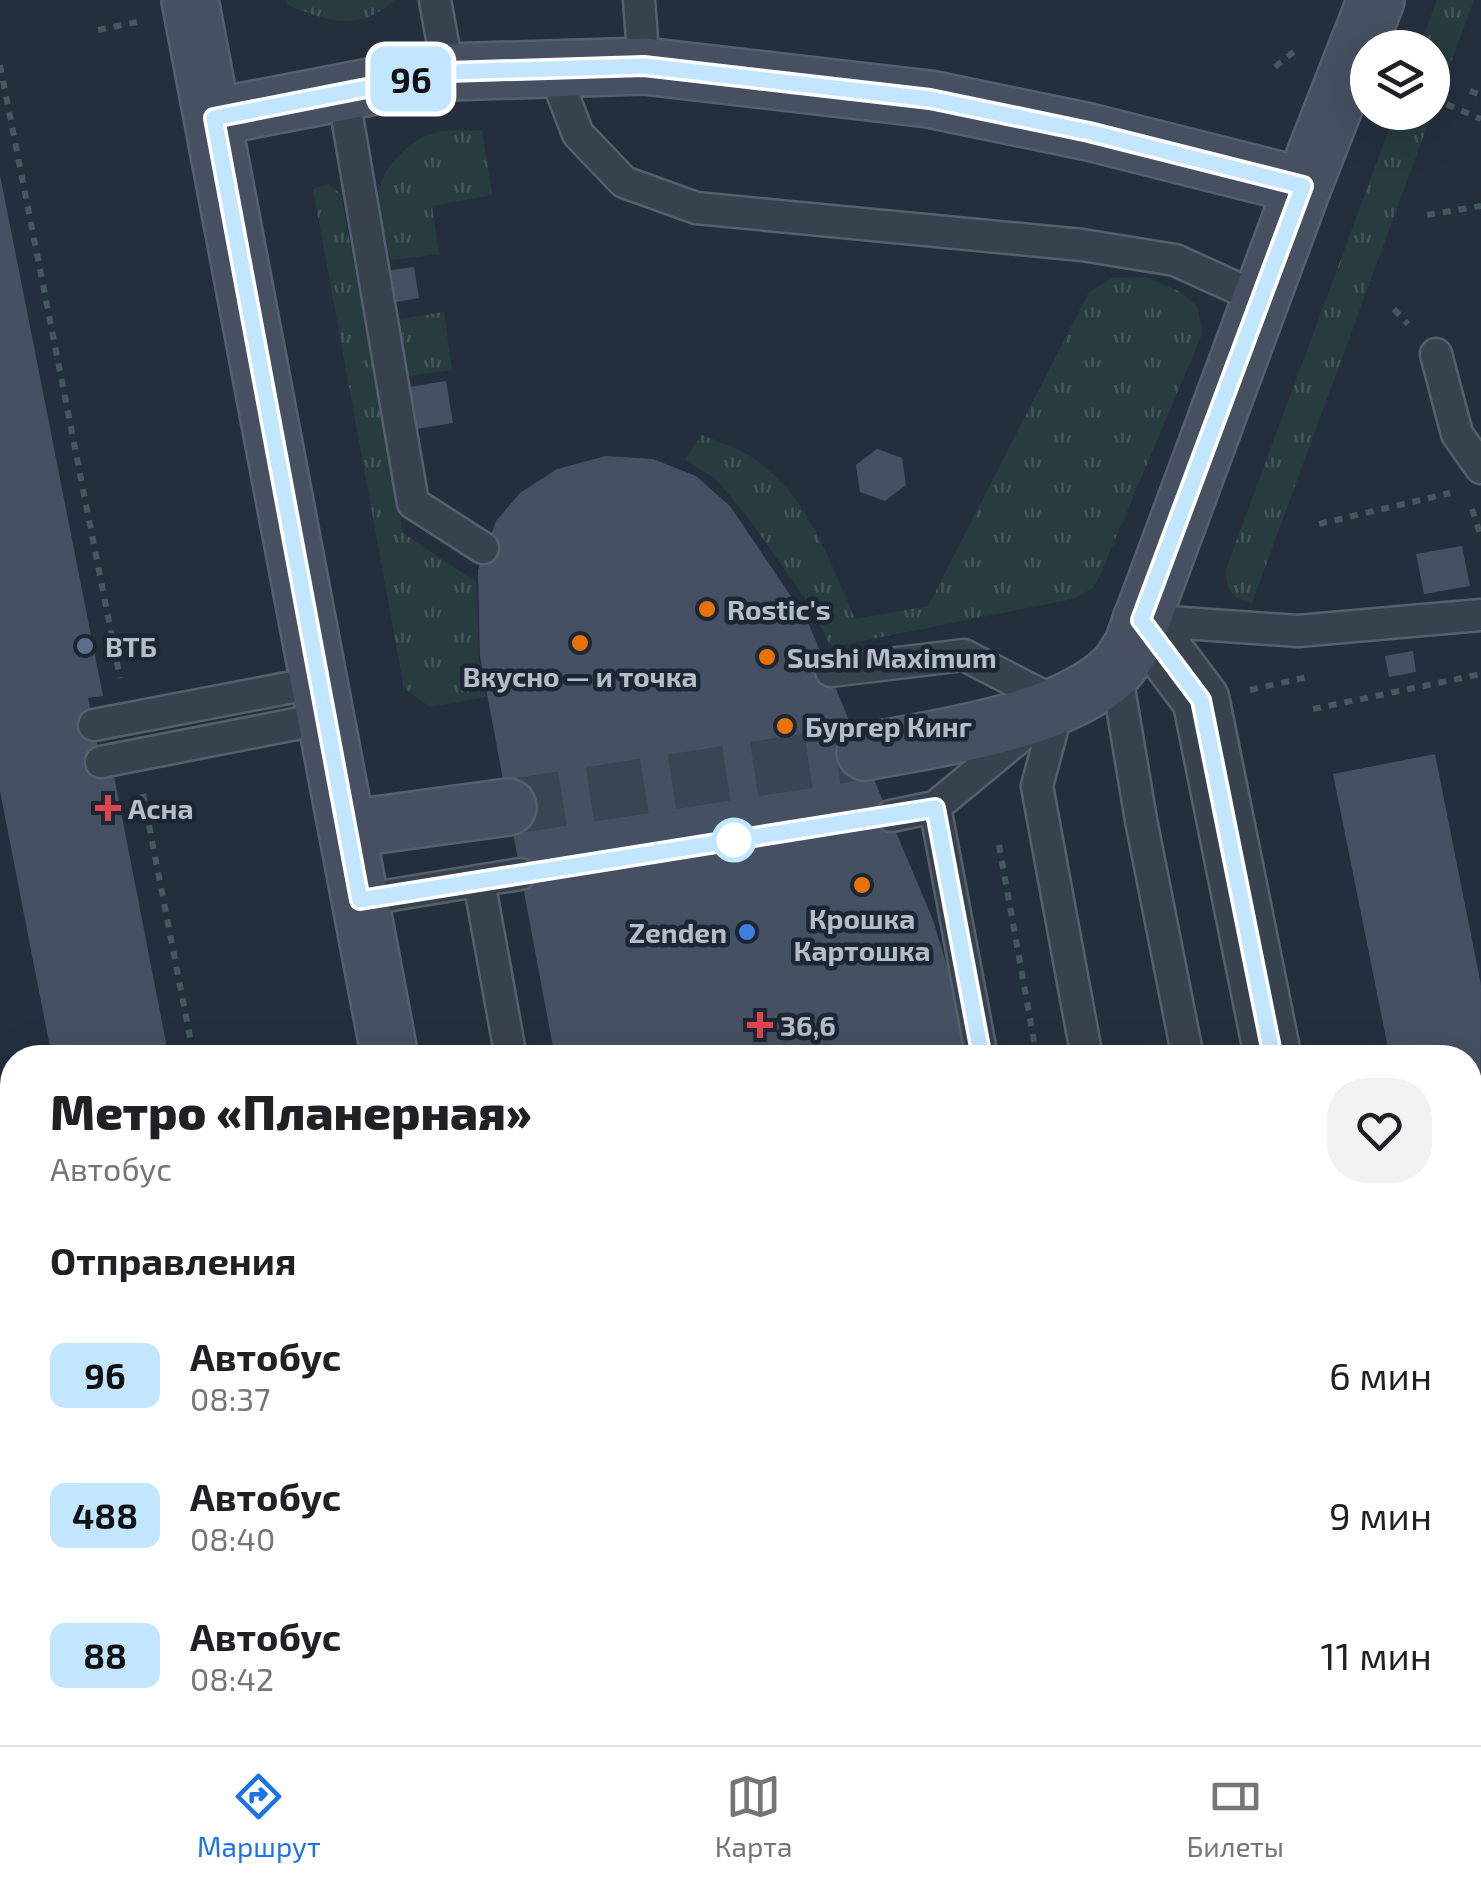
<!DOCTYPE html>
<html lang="ru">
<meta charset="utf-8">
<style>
body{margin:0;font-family:"Exo 2",sans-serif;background:#f2f2f2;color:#202124;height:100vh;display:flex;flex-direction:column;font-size:38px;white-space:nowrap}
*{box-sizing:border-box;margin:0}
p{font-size:32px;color:#757577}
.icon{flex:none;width:55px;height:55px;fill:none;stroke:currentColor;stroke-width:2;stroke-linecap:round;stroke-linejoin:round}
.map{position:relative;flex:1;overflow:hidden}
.drawer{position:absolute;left:0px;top:1045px;width:1482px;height:700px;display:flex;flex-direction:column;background:#fff;border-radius:40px 40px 0 0;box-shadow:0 10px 40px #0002}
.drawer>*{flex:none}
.badge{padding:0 20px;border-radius:15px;font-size:35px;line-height:65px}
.controls{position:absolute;left:1350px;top:30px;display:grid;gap:20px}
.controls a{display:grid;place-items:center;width:100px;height:100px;border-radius:50%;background:#fff;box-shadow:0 10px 40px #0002;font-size:50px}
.map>.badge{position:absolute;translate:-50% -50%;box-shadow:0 0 0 5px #fff}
h2{padding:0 50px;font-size:38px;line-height:90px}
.round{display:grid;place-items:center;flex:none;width:105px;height:105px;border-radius:40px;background:#f2f2f2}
.head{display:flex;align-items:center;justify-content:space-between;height:170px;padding:0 50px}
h1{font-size:48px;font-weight:800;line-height:75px}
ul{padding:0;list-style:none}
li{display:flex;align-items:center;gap:30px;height:140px;padding:0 50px}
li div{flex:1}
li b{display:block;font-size:38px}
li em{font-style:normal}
li .badge{min-width:110px;font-weight:700;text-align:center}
.tabs{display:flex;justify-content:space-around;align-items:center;height:140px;border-top:2px solid #e0e0e0;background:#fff;font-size:28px;color:#757577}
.tabs a{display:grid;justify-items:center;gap:5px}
.tabs .on{color:#1a73e8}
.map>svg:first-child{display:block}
.grass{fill:url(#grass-tufts)}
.building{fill:#455162}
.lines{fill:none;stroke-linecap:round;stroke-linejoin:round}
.secondary-tunnel{stroke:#3a4453;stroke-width:55;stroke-dasharray:55 28;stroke-linecap:butt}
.service-casing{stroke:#565f6c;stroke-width:35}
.minor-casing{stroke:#565f6c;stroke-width:60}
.secondary-casing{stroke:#565f6c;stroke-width:60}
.path{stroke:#44595c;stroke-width:6;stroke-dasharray:8 8;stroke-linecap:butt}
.service{stroke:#38414e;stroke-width:30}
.minor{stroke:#38414e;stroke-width:55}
.secondary{stroke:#465061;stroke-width:55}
.line-casing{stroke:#fff;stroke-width:22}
.line{stroke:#c2e6ff;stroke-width:15}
.food-dot{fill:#e8710a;stroke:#1d2633;stroke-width:4}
.service-dot{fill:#5c6f8a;stroke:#1d2633;stroke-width:4}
.health-dot{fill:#e0444e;stroke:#1d2633;stroke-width:4}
.stop-dot{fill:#fff;stroke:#c2e6ff;stroke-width:5}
.shop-dot{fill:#3f7fe0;stroke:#1d2633;stroke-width:4}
.labels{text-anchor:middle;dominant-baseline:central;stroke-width:9;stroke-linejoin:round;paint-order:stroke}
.poi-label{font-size:28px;font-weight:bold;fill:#b4bcc9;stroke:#1d2633;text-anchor:start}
</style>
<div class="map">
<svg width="1481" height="1745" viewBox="0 0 1481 1745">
<defs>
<pattern id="grass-tufts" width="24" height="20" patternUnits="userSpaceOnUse" patternTransform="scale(2.5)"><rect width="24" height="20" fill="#263c3f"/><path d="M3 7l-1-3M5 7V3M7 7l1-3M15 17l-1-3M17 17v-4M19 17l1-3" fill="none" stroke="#435659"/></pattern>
</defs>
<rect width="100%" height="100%" fill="#242f3e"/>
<g class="grass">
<path d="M287 0H394C360 33 327 21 288 5Z"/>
<polygon points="1437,0 1474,0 1442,86 1433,83 1432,48 1419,47"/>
<path d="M1395 113H1432L1252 603C1231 598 1226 590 1226 569Z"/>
<path d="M482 130 492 195 432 206 439 254 391 260C387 241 378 219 378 199 378 168 413 135 443 131 456 130 470 131 482 130Z"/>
<polygon points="328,184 341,194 403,533 476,582 479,657 486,697 430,707 404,688 313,189"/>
<path d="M1146 277 1177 290 1197 306 1202 334 1101 573 1093 588 1073 599 831 647 812 609 752 523 717 480 685 459 702 435C716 441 732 446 745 453 807 490 828 558 855 619L928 606 1089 292 1112 278Z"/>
<polygon points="444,312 452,370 408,376 400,319"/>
</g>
<g class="building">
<polygon points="0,175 103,696 88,698 104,779 114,776 169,1058 52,1058 0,791"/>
<polygon points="414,267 419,298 396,302 391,270"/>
<polygon points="446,381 453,423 416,429 409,387"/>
<polygon points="877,449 902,458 906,485 885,501 860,492 856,465"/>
<polygon points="606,456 653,459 696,476 730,506 807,620 933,920 975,1058 555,1058 480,656 478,570 496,521 520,493 557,469"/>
<polygon points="1462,546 1470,586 1424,594 1416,554"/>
<polygon points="1413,651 1416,672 1389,677 1385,656"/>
<polygon points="1435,754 1481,985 1479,1507 1470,1461 1470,1058 1390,1058 1333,774"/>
<polygon points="182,1732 300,1732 302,1745 185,1745"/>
<polygon points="682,1732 1119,1732 1121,1745 684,1745"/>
</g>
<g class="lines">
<polyline class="secondary-tunnel" points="508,807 865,752"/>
<g class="service-casing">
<g id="service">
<polyline points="435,0 448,72"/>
<polyline points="639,0 644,66"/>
<polyline points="553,69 578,134 624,182 696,208 1082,245 1175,260 1261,299"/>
<polyline points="343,93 413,503 483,548"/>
<polyline points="1436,354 1457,434 1481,468"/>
<polyline points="1141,620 1298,631 1481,615"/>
<polyline points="1116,670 1141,820 1188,1058"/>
<polyline points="831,671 964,655 1059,704"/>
<polyline points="1059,704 1037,786 1087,1058"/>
<polyline points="94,725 319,682"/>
<polyline points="101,762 326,718"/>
<polyline points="935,807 982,1058"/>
<polyline points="891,816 935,807 1033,726"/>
<polyline points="479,881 511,1058"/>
<polyline points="361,900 520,874"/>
<polyline points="0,1216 12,1265"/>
<polyline points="0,1503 12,1502"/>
<polyline points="119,1732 121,1745"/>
<polyline points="630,1732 632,1745"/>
<polyline points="1416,1732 1420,1745"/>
</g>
</g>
<g class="minor-casing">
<polyline id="minor" points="1141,620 1201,700 1273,1058"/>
</g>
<g class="secondary-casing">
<g id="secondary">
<polyline points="190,0 390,1058"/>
<polyline points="214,117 448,72 644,66 929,99 1089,132 1303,186"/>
<path d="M865 752C938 738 1058 723 1114 671 1121 665 1126 655 1132 646L1303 186 1376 0"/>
<polyline points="347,829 508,807"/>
<polyline points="514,1732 516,1745"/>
</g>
</g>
<g class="path">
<polyline points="98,30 137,22"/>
<polyline points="0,65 120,678"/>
<polyline points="1275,67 1297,49"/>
<polyline points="1470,91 1481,95"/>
<polyline points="1432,98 1481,119"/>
<polyline points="1427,215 1481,206"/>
<polyline points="1394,309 1408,324"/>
<polyline points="1472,509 1481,537"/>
<polyline points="1319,524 1450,493"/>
<polyline points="1250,690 1307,677"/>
<polyline points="1313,709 1481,674"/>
<polyline points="143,794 194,1058"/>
<polyline points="999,845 1037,1058"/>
<polyline points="326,1732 329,1745"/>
</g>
<use href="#service" class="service"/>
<use href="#minor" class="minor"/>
<use href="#secondary" class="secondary"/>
</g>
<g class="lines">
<g class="line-casing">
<polyline id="line" points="982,1058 935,808 360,900 214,118 448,72 644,66 930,99 1089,132 1303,186 1141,620 1201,700 1273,1058"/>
</g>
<use href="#line" class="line"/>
</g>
<g class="food-dot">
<circle cx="707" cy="609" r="10"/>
<circle cx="580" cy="643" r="10"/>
<circle cx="767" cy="657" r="10"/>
<circle cx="785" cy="726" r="10"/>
<circle cx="862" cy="885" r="10"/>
</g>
<circle class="service-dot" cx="85" cy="646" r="10"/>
<g class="health-dot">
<path d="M103 793h10v10h10v10h-10v10h-10v-10h-10v-10h10z"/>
<path d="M755 1010h10v10h10v10h-10v10h-10v-10h-10v-10h10z"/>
</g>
<circle class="stop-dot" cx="734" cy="840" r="20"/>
<circle class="shop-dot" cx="747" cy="932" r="10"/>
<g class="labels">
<g class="poi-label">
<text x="727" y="609">Rostic's</text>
<text x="105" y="646">ВТБ</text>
<text x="787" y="657">Sushi Maximum</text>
<text x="580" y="676" text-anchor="middle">Вкусно — и точка</text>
<text x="805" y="726">Бургер Кинг</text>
<text x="128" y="808">Асна</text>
<text x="862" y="918" text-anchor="middle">Крошка<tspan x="862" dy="32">Картошка</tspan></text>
<text x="727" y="932" text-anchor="end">Zenden</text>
<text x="780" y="1025">36,6</text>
</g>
</g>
</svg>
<div class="controls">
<a><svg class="icon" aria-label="layers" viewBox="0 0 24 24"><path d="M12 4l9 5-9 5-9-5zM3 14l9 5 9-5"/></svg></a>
</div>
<b class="badge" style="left:411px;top:79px;background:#c2e6ff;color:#111">96</b>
<section class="drawer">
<div class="head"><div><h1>Метро «Планерная»</h1><p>Автобус</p></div><a class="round"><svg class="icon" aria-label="heart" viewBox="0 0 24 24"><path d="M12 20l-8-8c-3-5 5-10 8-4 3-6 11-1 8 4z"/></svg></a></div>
<h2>Отправления</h2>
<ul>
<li><span class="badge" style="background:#c2e6ff;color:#111">96</span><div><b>Автобус</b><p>08:37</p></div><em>6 мин</em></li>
<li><span class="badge" style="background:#c2e6ff;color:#111">488</span><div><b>Автобус</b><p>08:40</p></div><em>9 мин</em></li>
<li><span class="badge" style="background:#c2e6ff;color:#111">88</span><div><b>Автобус</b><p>08:42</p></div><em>11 мин</em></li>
</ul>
</section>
</div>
<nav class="tabs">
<a class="on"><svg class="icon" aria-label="directions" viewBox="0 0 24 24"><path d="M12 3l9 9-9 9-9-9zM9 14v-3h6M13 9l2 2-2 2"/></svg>Маршрут</a>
<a><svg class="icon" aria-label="map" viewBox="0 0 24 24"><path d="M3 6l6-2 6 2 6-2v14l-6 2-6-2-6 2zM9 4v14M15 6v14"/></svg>Карта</a>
<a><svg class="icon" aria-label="tickets" viewBox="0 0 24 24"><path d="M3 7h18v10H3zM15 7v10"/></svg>Билеты</a>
</nav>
